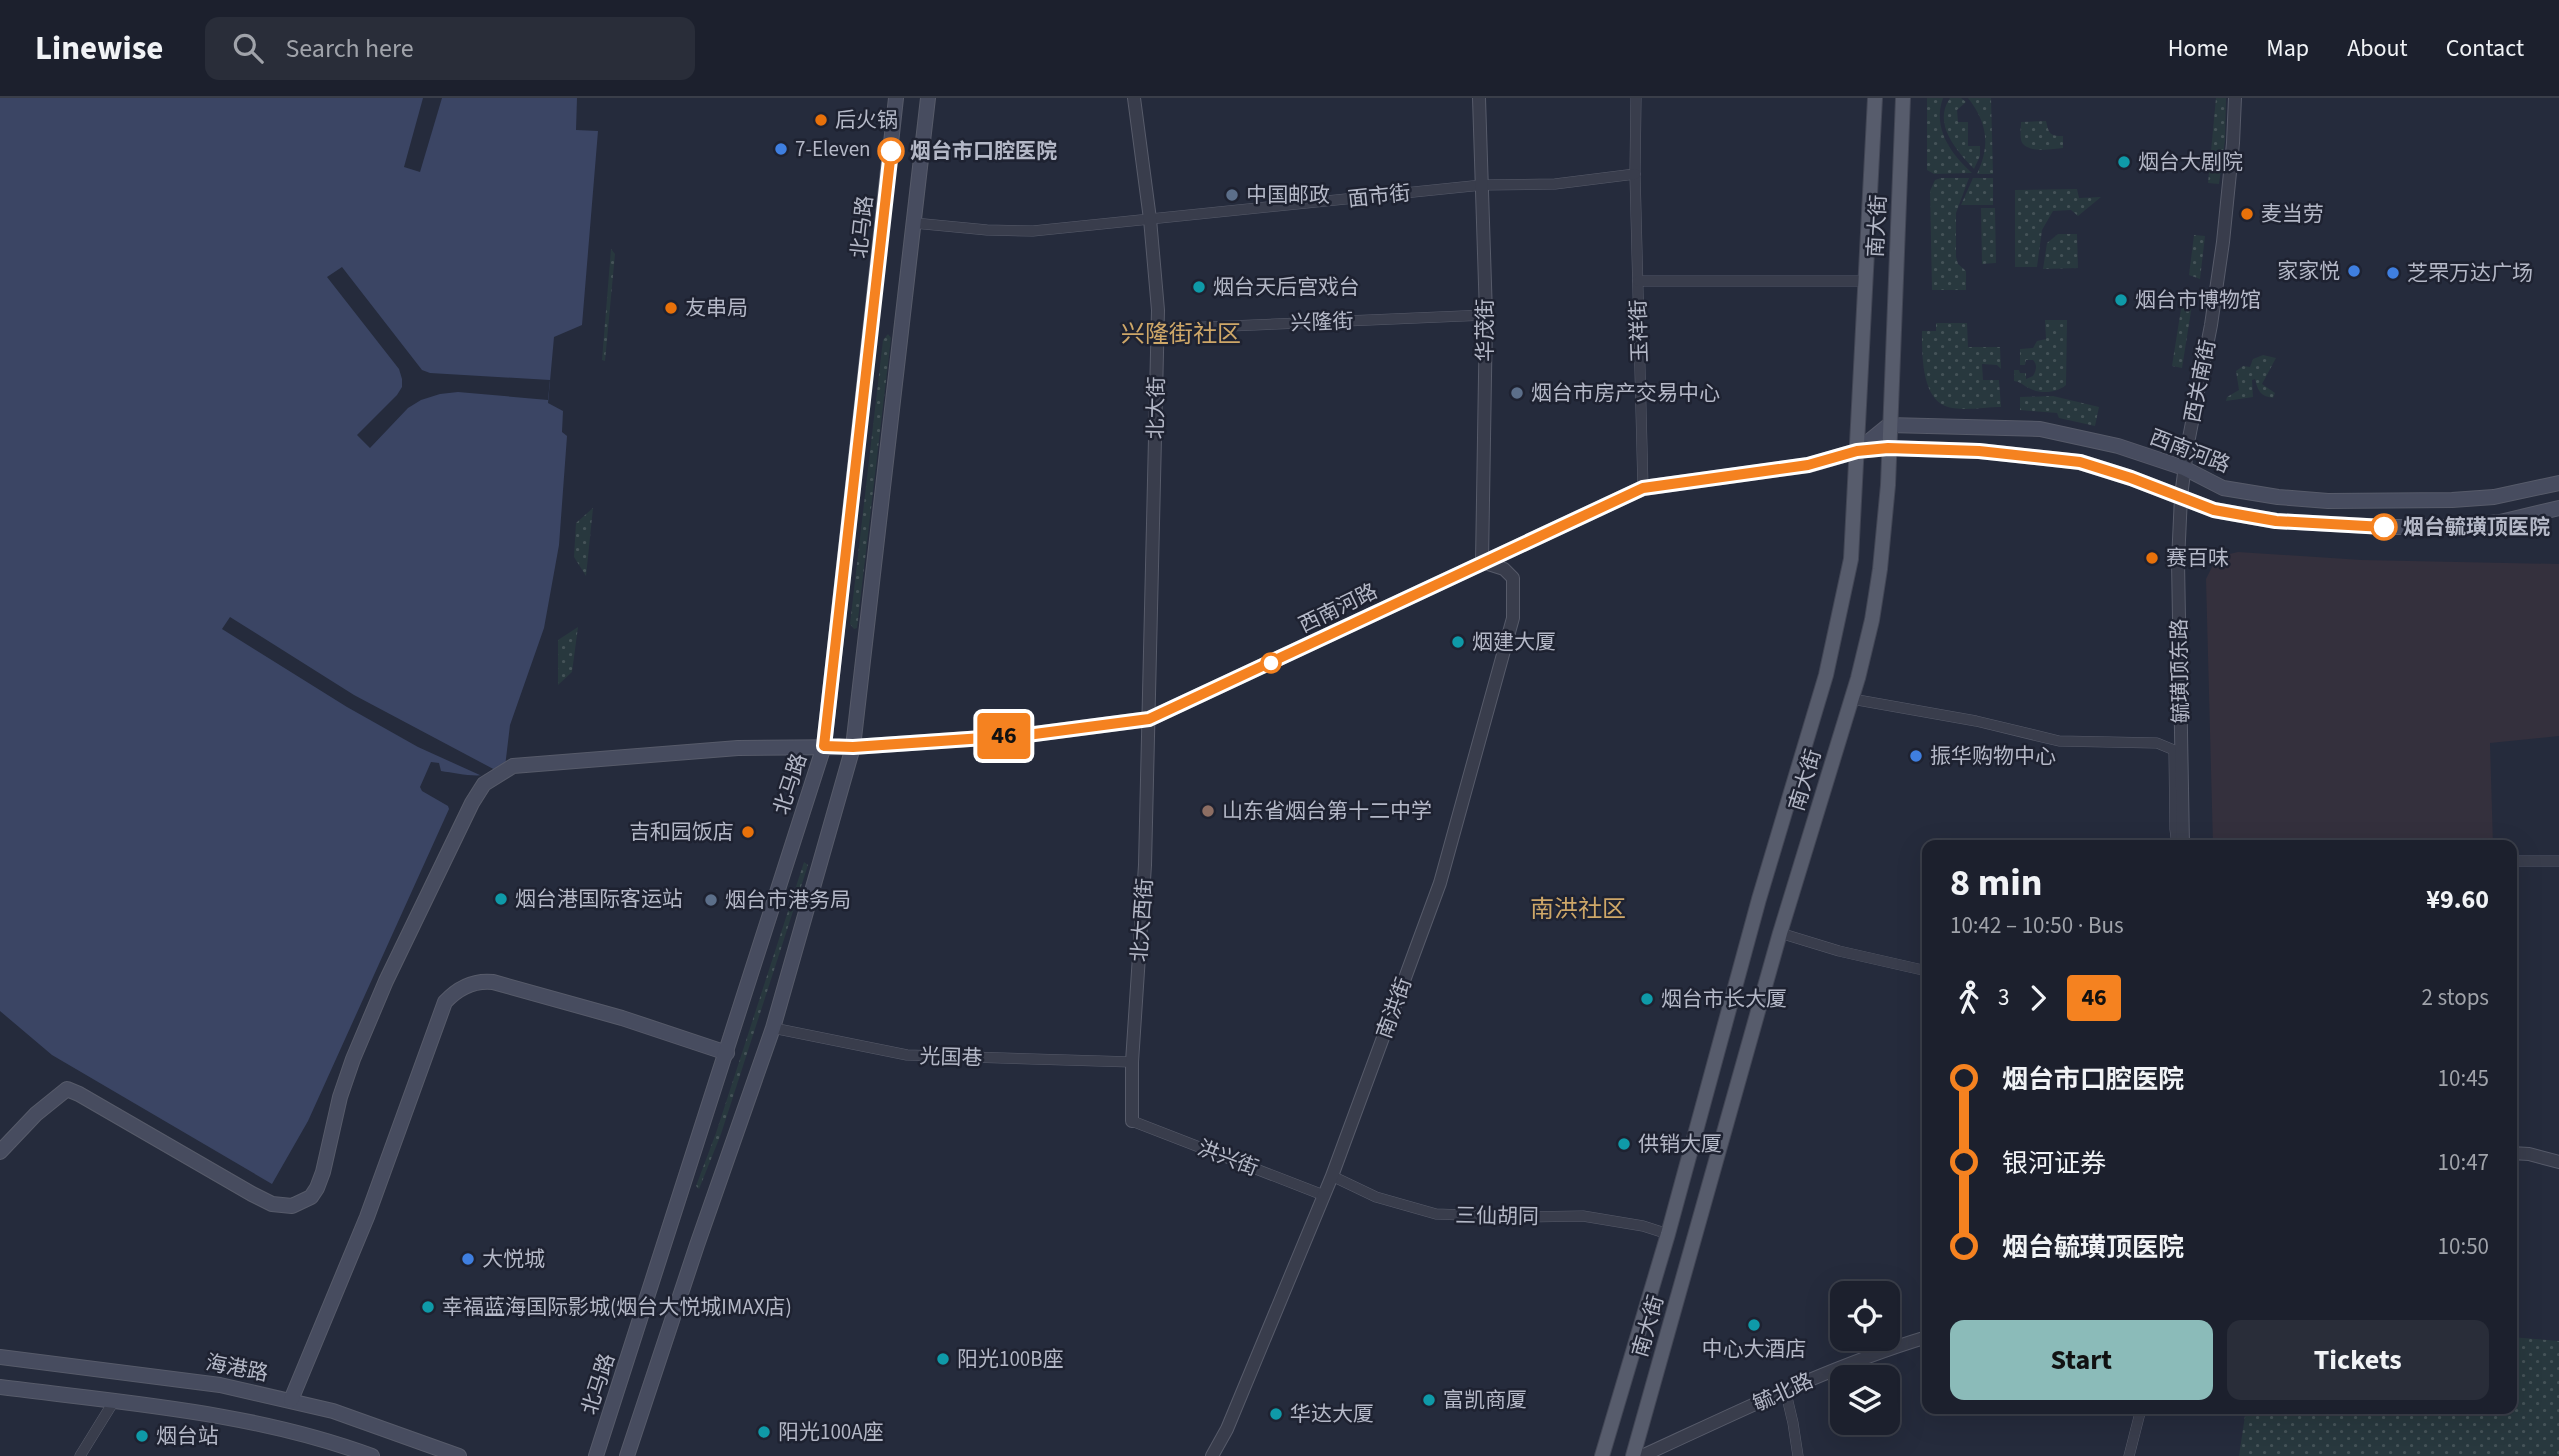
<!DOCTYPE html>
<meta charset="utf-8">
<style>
body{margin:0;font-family:"Source Sans 3","Noto Sans SC",sans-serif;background:#292d39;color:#f1f3f6;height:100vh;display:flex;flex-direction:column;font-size:26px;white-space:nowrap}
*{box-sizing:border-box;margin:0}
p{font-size:23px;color:#a0a3aa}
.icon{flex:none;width:38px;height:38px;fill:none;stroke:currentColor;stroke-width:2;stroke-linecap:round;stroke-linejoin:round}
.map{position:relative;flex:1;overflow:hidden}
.side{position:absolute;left:1922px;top:742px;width:595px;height:574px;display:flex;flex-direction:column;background:#1c202d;border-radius:14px;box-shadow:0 7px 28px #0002,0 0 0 2px #3a3e49}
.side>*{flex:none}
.badge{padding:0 14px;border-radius:5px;font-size:24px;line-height:46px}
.fabs{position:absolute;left:1830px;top:1183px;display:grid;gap:14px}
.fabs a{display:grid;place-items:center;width:70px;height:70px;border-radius:14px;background:#1c202d;box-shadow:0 7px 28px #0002,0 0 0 2px #3a3e49;font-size:35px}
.map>.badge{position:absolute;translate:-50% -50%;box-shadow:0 0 0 4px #fff}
.legs{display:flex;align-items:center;gap:10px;height:77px;padding:0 28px;font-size:23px}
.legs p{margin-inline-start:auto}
.overview{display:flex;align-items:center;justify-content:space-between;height:119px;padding:0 28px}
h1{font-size:38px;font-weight:700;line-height:52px}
.action{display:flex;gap:14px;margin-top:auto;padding:14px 28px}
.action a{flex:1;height:80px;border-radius:14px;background:#8bbbb9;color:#111;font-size:28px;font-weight:700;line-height:80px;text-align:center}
.action a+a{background:#292d39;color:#f1f3f6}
ul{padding:0 28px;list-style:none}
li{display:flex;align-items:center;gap:24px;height:84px;font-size:26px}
li i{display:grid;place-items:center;width:10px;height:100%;margin:0 9px;background:currentColor}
li i::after{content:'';width:18px;height:18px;margin:-9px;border:5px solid;border-radius:50%;background:#1c202d}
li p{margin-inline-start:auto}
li:first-child i{background:linear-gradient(#0000 50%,currentColor 0)}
li:last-child i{background:linear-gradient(currentColor 50%,#0000 0)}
header{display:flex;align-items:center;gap:42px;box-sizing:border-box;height:98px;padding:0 35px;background:#1c202d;border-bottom:2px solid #3a3e49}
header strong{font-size:33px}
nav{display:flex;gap:38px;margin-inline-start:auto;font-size:24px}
.search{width:490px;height:63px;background:#292d39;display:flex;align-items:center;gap:18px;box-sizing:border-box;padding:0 24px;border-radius:14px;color:#a0a3aa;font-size:26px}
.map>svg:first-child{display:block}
.medical{fill:#34303d}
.grass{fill:url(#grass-dots)}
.water{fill:#3b4564}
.pier{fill:#252b3c}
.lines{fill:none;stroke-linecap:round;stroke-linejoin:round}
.minor-casing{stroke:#575b6a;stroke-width:11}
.tertiary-casing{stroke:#575b6a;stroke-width:14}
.secondary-casing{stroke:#575b6a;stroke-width:16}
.primary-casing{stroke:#424655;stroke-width:16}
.minor{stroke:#393d4c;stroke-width:10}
.tertiary{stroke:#393d4c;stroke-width:12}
.secondary{stroke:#474c5f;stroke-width:14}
.primary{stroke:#575c6c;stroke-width:14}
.line-1-casing{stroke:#fff;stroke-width:16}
.line-1{stroke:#f58220;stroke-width:10}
.food-dot{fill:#e8710a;stroke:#1e2231;stroke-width:2.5}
.shop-dot{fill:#3f7fe0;stroke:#1e2231;stroke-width:2.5}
.stop-1-dot{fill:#fff;stroke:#f58220;stroke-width:3.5}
.culture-dot{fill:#0f9aa8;stroke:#1e2231;stroke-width:2.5}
.service-dot{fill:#5c6f8a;stroke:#1e2231;stroke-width:2.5}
.education-dot{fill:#8d6e63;stroke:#1e2231;stroke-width:2.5}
.labels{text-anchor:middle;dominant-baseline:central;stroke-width:5;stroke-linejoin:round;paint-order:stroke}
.poi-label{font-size:21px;fill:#b4b8c7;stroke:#1e2231;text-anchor:start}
.stop-label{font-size:21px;font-weight:bold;fill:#b4b8c7;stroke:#1e2231;text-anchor:start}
.street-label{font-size:21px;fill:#b4b8c7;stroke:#1e2231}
.quarter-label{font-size:24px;fill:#cea768;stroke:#1e2231}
</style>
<header>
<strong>Linewise</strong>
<div class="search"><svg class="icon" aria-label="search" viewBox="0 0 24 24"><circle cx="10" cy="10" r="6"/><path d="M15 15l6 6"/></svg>Search here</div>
<nav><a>Home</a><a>Map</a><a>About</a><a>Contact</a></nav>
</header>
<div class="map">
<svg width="2559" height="1358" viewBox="0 0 2559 1358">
<defs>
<pattern id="grass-dots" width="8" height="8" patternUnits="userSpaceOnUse" patternTransform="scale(1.75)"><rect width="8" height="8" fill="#28383e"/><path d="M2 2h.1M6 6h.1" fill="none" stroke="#455358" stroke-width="1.8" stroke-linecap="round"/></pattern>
</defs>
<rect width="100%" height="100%" fill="#252b3c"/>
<polygon class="medical" points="2238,454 2362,462 2559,466 2559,638 2490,645 2493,747 2213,747 2206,481 2217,459"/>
<g class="grass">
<path d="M1927 0H1943C1932 30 1951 56 1972 75L1934 76 1927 72Z"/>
<path d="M1950 0H1961L1966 4 1957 12 1958 24H1968V48H1980V58L1974 71C1957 53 1932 26 1950 0Z"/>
<path d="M1968 0H1991L1993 76H1977C1991 47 1987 24 1968 0Z"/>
<polygon points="2216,0 2226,0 2225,42 2219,86 2208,85"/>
<path d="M2046 23C2049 36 2050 38 2063 38V50C2053 51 2031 55 2023 46 2019 42 2021 29 2021 24Z"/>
<polygon points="1941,80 1969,80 1956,115 1956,159 1958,166 1966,173 1966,192 1932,192 1930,93 1935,82"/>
<polygon points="1973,80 1993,80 1993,107 1961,107"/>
<polygon points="2077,91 2079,100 2101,99 2078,118 2071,112 2053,113 2042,132 2037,169 2015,169 2015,92"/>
<polygon points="1981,110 1995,110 1996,165 1982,166"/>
<polygon points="2058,136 2077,136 2078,170 2043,171 2047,145"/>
<polygon points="2194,137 2205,138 2200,181 2189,177"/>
<polygon points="611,151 615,156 605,263 602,262"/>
<polygon points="2184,192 2194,194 2182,270 2172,268"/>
<path d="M2045 222H2067L2066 287C2057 295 2042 296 2031 291 2023 288 2022 284 2014 283V272H2019L2020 275H2026V281L2033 278C2036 273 2038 267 2033 262H2026L2025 267H2020V251L2033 250 2037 243 2046 241Z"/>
<path d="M1936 225H1967L1968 249H2000L2001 271 1997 267 1982 266 1983 282H1999L2001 309C1985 309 1960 314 1945 308 1921 298 1922 253 1922 233H1936Z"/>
<polygon points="888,236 891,240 857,530 854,531 850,526 883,242"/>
<path d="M2263 257 2276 260 2262 286 2275 295 2273 300C2260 298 2258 293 2255 281L2252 282 2253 299 2226 303 2227 299 2239 292 2236 273 2243 268 2250 269 2253 261Z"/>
<polygon points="2053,298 2099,309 2095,328 2059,320 2057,315 2020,312 2020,299"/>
<polygon points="593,410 586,478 574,459 576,425"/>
<polygon points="578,529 572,574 558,587 558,542"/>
<polygon points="804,764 808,767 721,1036 699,1091 696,1088 716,1035"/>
<polygon points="2511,1239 2559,1243 2559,1358 2239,1358 2246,1311 2511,1311"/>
</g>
<path class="water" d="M0 0H577L576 32 598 33 582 227 554 239 548 305 563 313 562 334 567 338 559 447 544 530 510 627 505 669C488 683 461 676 441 673L439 665 431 664 420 689 422 693 448 708 449 711 308 1023 272 1086 52 957 0 913Z"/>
<g class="pier">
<polygon points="423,0 442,0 420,74 404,69"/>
<polygon points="342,169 422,272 430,275 550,282 548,302 458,294 440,296 421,302 408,310 370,350 357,337 397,297 402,289 402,281 399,271 327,179"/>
<polygon points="230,519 354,597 499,674 482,678 418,649 347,609 222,531"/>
</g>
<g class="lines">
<g class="minor-casing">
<g id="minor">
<polyline points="1636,0 1635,76 1643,390"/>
<polyline points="914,125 987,132 1033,133 1482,87 1555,86 1635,76"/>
<polyline points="1638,183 1866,183"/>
<polyline points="1158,231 1486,217"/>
<polyline points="1852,601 1976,623 2059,643 2157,645 2174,652 2175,731 2177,747"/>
<polyline points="2515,763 2559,763"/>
<polyline points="1780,835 1839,853 1927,873"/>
<polyline points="773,930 907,957 1132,964"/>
<polyline points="1132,1023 1323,1097"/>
<polyline points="1332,1078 1376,1099 1436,1116 1517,1119 1583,1118 1643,1128 1668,1136"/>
<polyline points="1785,1291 1793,1325 1798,1358"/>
<polyline points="80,1358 114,1303"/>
<polyline points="2129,1358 2141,1311"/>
</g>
</g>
<g class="tertiary-casing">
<g id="tertiary">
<polyline points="2183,747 2178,464 2181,398 2188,345 2211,227 2223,144 2233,45 2235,0"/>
<polyline points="1132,1023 1132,964 1145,767 1158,212 1150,121 1134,0"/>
<polyline points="2511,1055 2529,1056 2559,1064"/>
<polyline points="1212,1358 1227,1331 1332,1078 1440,785 1513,520 1513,480 1504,471 1482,464 1486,217 1479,0"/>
<path d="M1642 1358C1736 1315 1828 1269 1927 1239"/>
</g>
</g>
<g class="secondary-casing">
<g id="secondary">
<polyline points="1857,353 1889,327 2040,331 2118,348 2184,370 2223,390 2278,399 2328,403 2452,402 2494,399 2559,385"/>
<polyline points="0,1054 36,1016 67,991 79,996 252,1096 272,1106 292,1108 311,1099 317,1090 323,1074 340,999 353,961 386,883 472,705 484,686 513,668 738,650 853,649 1027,637 1149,621 1643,390 1809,367 1857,353 1888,350 1979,353 2080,364 2131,380 2214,412 2276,423 2387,429 2454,429 2500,424 2559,410"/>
<polyline points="0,1259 220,1287 333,1313 459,1358"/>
<path d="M0 1289C125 1305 253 1314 372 1358"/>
<path d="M291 1302 367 1119 445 904C458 890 474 882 493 884L622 920 727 955"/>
<polyline points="596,1358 824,648 896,0"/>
<polyline points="627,1358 697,1147 773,930 853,649 928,0"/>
</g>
</g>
<g class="primary-casing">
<g id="primary">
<polyline points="1602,1358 1668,1136 1759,801 1826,577 1851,461 1875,0"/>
<polyline points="1633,1358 1780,835 1858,580 1872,522 1880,471 1888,387 1903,0"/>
</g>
</g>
<use href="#minor" class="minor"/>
<use href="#tertiary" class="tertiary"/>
<use href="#secondary" class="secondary"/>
<use href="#primary" class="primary"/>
</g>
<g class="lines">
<g class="line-1-casing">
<polyline id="line-1" points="891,53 824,648 853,649 1027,637 1149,621 1643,390 1808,367 1857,353 1888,350 1979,353 2080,364 2131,380 2214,412 2276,423 2384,429"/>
</g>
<use href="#line-1" class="line-1"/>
</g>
<g class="food-dot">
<circle cx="821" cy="22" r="7"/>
<circle cx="2247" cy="116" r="7"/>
<circle cx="671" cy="210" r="7"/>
<circle cx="2152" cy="460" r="7"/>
<circle cx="748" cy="734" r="7"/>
</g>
<g class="shop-dot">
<circle cx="781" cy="51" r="7"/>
<circle cx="2354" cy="173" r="7"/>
<circle cx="2393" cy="175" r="7"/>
<circle cx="1916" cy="658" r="7"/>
<circle cx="468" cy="1161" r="7"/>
</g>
<g class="stop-1-dot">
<circle cx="891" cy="53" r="12"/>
<circle cx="2384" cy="429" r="12"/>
<circle cx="1271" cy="565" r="9"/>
</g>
<g class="culture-dot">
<circle cx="2124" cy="64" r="7"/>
<circle cx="1199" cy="189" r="7"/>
<circle cx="2121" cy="202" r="7"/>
<circle cx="1458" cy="544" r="7"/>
<circle cx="501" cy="801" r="7"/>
<circle cx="1647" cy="901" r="7"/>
<circle cx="1624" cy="1046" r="7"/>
<circle cx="428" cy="1209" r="7"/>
<circle cx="1754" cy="1227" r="7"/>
<circle cx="943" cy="1261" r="7"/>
<circle cx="1429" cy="1302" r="7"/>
<circle cx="1276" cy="1316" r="7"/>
<circle cx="764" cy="1334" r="7"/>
<circle cx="142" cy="1338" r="7"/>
</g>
<g class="service-dot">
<circle cx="1232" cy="97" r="7"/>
<circle cx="1517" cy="295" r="7"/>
<circle cx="711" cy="802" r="7"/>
</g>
<circle class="education-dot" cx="1208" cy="713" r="7"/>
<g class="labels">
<g class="poi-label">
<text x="835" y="22">后火锅</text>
<text x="795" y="51">7-Eleven</text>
<text x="2138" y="64">烟台大剧院</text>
<text x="1246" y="97">中国邮政</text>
<text x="2261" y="116">麦当劳</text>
<text x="2340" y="173" text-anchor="end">家家悦</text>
<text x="2407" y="175">芝罘万达广场</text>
<text x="1213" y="189">烟台天后宫戏台</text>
<text x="2135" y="202">烟台市博物馆</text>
<text x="685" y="210">友串局</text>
<text x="1531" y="295">烟台市房产交易中心</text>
<text x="2166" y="460">赛百味</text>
<text x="1472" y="544">烟建大厦</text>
<text x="1930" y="658">振华购物中心</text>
<text x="1222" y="713">山东省烟台第十二中学</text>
<text x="734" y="734" text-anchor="end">吉和园饭店</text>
<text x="515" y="801">烟台港国际客运站</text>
<text x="725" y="802">烟台市港务局</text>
<text x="1661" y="901">烟台市长大厦</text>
<text x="1638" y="1046">供销大厦</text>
<text x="482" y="1161">大悦城</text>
<text x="442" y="1209">幸福蓝海国际影城(烟台大悦城IMAX店)</text>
<text x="1754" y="1251" text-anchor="middle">中心大酒店</text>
<text x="957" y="1261">阳光100B座</text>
<text x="1443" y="1302">富凯商厦</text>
<text x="1290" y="1316">华达大厦</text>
<text x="778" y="1334">阳光100A座</text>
<text x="156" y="1338">烟台站</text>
</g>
<g class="stop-label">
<text x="910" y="53">烟台市口腔医院</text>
<text x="2403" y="429">烟台毓璜顶医院</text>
</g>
<g class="street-label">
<text transform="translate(1379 98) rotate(-6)">面市街</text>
<text transform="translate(1877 128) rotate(-87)">南大街</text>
<text transform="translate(862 129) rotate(-84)">北马路</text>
<text transform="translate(1322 224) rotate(-2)">兴隆街</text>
<text transform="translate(1485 232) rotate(-90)">华茂街</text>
<text transform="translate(1639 233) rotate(-92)">玉祥街</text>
<text transform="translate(2200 283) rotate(-79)">西关南街</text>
<text transform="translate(1156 310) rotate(-89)">北大街</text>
<text transform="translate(2190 353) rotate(21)">西南河路</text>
<text transform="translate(1338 510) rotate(-26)">西南河路</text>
<text transform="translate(2180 573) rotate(-91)">毓璜顶东路</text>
<text transform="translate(1805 682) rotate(-73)">南大街</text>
<text transform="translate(790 686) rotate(-72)">北马路</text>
<text transform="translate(1142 822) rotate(-86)">北大西街</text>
<text transform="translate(1394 910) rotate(-70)">南洪街</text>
<text transform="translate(951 959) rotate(2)">光国巷</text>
<text transform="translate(1228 1060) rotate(21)">洪兴街</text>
<text transform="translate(1497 1118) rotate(1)">三仙胡同</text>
<text transform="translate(1648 1228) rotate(-74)">南大街</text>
<text transform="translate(237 1270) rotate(11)">海港路</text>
<text transform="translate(598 1286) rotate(-72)">北马路</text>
<text transform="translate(1783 1294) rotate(-24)">毓北路</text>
</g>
<g class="quarter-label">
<text x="1181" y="236">兴隆街社区</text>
<text x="1578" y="811">南洪社区</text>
</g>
</g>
</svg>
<div class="fabs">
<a><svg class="icon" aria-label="locate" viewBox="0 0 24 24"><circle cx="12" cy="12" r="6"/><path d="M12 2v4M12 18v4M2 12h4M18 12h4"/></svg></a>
<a><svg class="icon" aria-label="layers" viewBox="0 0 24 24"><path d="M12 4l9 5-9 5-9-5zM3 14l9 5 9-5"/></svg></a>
</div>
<b class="badge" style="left:1004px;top:638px;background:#f58220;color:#111">46</b>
<section class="side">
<div class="overview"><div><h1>8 min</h1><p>10:42 – 10:50 · Bus</p></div><b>¥9.60</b></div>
<div class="legs"><svg class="icon" aria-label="walk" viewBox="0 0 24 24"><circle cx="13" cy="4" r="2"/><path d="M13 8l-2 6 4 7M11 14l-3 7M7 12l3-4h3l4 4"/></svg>3<svg class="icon" aria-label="forward" viewBox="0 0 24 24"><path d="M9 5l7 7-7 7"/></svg><b class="badge" style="background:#f58220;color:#111">46</b><p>2 stops</p></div>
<ul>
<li><i style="color:#f58220"></i><b>烟台市口腔医院</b><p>10:45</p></li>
<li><i style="color:#f58220"></i><span>银河证券</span><p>10:47</p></li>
<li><i style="color:#f58220"></i><b>烟台毓璜顶医院</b><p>10:50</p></li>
</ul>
<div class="action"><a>Start</a><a>Tickets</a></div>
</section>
</div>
